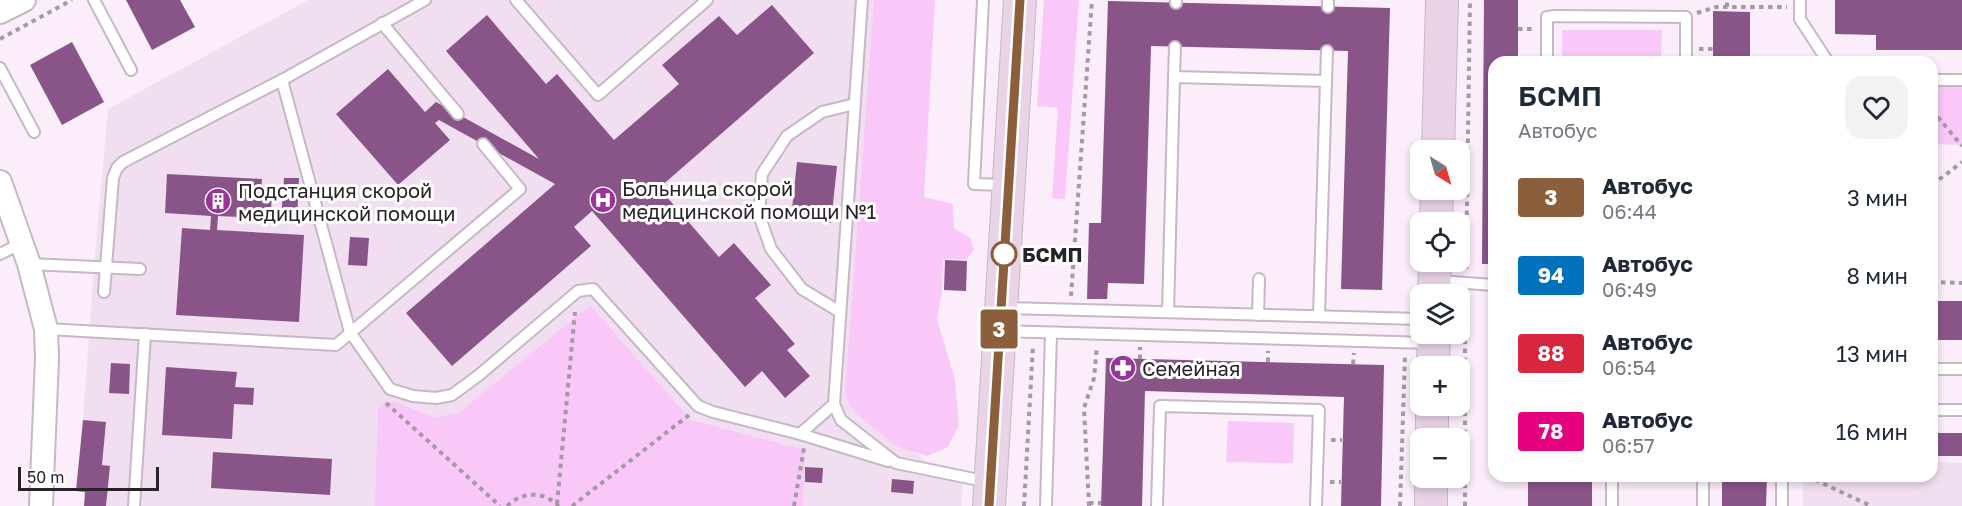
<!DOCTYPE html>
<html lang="ru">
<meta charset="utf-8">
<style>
body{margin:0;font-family:"Golos Text",sans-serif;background:#f2f2f3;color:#1f2937;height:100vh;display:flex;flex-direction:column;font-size:22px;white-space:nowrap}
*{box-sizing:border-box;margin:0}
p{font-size:20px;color:#747a83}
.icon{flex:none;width:33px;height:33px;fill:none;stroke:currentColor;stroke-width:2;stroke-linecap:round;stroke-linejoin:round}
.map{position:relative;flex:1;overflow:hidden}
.drawer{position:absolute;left:1488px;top:56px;width:450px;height:426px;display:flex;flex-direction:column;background:#fff;border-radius:18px;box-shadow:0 3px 9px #0003}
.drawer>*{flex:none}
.badge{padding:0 12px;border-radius:4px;font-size:21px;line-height:39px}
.needle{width:39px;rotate:143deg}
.fabs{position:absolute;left:1410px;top:140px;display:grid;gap:12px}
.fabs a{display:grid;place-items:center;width:60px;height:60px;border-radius:12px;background:#fff;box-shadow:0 3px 9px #0003;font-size:30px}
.scale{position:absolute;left:18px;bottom:15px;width:141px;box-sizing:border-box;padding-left:6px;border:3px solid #282328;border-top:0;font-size:16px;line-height:21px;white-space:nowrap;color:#282328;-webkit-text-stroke:4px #fff;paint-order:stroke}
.map>.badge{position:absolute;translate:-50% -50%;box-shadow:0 0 0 3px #fff}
.round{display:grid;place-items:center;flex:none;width:63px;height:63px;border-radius:18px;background:#f2f2f3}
.summary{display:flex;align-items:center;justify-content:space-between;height:102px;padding:0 30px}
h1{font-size:28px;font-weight:600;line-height:45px}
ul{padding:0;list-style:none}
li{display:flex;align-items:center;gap:18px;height:78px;padding:0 30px}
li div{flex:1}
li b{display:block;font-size:22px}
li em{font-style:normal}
li .badge{min-width:66px;font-weight:700;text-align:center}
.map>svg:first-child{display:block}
.built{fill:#f2def1}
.green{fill:#fac8f8}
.building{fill:#895589}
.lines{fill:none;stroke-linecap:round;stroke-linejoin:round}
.lane-casing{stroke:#c6b8c5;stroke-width:14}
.street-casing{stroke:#c6b8c5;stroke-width:26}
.secondary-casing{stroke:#c6b8c5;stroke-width:34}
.path{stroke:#a49aa4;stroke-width:4;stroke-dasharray:4.5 4.5;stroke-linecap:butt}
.lane{stroke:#fff;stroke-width:10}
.street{stroke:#fff;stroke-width:22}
.secondary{stroke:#e8d3e7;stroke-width:32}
.line-casing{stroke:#fff;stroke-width:14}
.line{stroke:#8b5e3c;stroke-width:9}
.stop-dot{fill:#fff;stroke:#8b5e3c;stroke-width:3}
.labels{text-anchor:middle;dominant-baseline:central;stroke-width:6;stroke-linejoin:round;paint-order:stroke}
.poi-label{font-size:20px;fill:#282328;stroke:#fff;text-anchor:start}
.stop-label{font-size:20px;font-weight:bold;fill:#282328;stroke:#fff;text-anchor:start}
</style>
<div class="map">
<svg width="1962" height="506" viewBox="0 0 1962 506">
<rect width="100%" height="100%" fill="#fbedfa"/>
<g class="built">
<polygon points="308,0 925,0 909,439 923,460 964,470 961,506 106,506 110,466 102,465 106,423 83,420 94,267 108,109"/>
<polygon points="1932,462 1962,463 1962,506 1803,506 1803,476 1932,476"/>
</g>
<g class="green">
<polygon points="874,0 935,0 924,197 953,204 954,228 970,238 974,249 967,259 943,259 942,291 937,319 955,380 959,425 948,447 927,456 894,445 857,414 850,406 845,394"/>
<polygon points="1044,0 1079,0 1065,199 1052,198 1058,108 1037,106"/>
<polygon points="1562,30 1662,30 1661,61 1562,61"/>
<polygon points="1932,83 1962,83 1962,145 1932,144"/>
<polygon points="590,305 691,420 805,450 803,506 375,506 378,408 385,402 395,402 436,418 460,412"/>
<polygon points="1228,421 1294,423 1293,463 1226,462"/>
</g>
<g class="building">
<polygon points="126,0 180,0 195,27 152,50"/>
<polygon points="1484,0 1518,0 1518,62 1494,62 1494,264 1482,264"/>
<polygon points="1835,0 1962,0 1962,50 1876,50 1876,35 1835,34"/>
<polygon points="1108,1 1390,8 1382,290 1341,289 1348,51 1151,46 1144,284 1108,283 1107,299 1087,299 1089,223 1101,223"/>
<polygon points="772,5 814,53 659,188 719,257 734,243 771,285 755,298 795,344 787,350 810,376 785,398 762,371 745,387 592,211 574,227 591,246 452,366 406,313 555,184 439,120 435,123 450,140 398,185 336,114 388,69 425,112 436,102 539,159 446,51 487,15 546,84 557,74 614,140 679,84 662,65 719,16 737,35"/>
<polygon points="1713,11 1750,12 1750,62 1713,62"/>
<polygon points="72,42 104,102 62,125 30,65"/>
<polygon points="797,162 837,166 831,223 791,219"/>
<polygon points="167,174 262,179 261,193 272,193 271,209 260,208 260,218 218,216 217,230 304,235 299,322 176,315 182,228 210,230 211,216 165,213"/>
<polygon points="284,178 299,178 297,221 281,220"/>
<polygon points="350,237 369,238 367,266 348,265"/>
<polygon points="945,260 967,261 966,291 944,290"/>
<rect x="1932" y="301" width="30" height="39"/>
<polygon points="1106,358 1384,365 1381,506 1341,506 1344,397 1145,391 1142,506 1101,506"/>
<polygon points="111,363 130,364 129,394 109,393"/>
<polygon points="166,367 237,372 235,387 254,388 253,405 234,404 232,439 162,435"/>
<polygon points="83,420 106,422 102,465 110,466 106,506 84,506 85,492 76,491"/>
<rect x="1932" y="433" width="30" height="23"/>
<polygon points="213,452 332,459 330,495 211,488"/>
<polygon points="805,467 823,468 822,483 805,482"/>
<rect x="1528" y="476" width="64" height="30"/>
<polygon points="1722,476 1767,476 1766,506 1722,506"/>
<polygon points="892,479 914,481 913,494 891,492"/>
</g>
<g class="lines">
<g class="lane-casing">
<g id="lane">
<polyline points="94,0 131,70"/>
<polyline points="516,0 598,95 707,0"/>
<polyline points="862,0 834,404 841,420 896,463 989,482"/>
<polyline points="983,0 974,184 1005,185"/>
<polyline points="1800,0 1800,19 1828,62"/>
<polyline points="1176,3 1176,0"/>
<polyline points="1328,7 1328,0"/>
<polyline points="382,23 458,114"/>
<polyline points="1547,62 1547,17 1555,16 1686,17 1686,62"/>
<polyline points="0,68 34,132"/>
<polyline points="1174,77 1175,47"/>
<polyline points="282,80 350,332 390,389 413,396 436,398 452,395 479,375 578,291 593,289 698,406 713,412 800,434 834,404"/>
<polyline points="1932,80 1962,80"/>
<polyline points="1326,81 1327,51"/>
<polyline points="0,254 22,243"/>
<polyline points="29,264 140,269"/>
<polyline points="1438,281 1494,285"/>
<polyline points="104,292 113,178 117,168 123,162 282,80 425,0"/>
<polyline points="1004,308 1420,319"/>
<polyline points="840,312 802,289 771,249 759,215 762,174 787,136 822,112 855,104"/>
<polyline points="1168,312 1174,77 1326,81 1319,316"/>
<polyline points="1258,315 1259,279"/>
<polyline points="46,329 336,345 520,189 483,144"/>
<polyline points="1002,331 1430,343"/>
<polyline points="1932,369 1962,369"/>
<polyline points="1932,410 1962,410"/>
<polyline points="800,434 888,461"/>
<polyline points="134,506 145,334"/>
<polyline points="1046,506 1051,333"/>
<polyline points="1157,506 1160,406 1319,410 1316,506"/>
<polyline points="1612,506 1612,476"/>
<polyline points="1703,506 1703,476"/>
<polyline points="1782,506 1782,476"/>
</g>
</g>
<g class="street-casing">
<g id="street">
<polyline points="0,12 24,0"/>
<polyline points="0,182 29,264 46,329 47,358 41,506"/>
</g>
</g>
<g class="secondary-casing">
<g id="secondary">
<polyline points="1438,150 1442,0"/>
<polyline points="1436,222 1437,189"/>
<polyline points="1434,294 1435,261"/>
<polyline points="1433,366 1434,333"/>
<polyline points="1432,438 1432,405"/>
<polyline points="989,506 1020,0"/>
<polyline points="1431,506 1431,477"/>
</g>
</g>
<g class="path">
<polyline points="1727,7 1727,0"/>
<polyline points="1697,13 1716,7 1787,7"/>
<polyline points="1518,29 1535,29"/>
<polyline points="0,39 72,0"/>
<polyline points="1699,49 1713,49"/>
<polyline points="1932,110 1962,146"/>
<polyline points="1932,185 1962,162"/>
<polyline points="1466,269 1470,0"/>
<polyline points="1932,282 1962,283"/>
<polyline points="1071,296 1092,0"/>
<polyline points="1140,359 1140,347"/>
<polyline points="1268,362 1268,351"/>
<polyline points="1353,364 1354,353"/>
<polyline points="386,403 500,506"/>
<polyline points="1331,440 1342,440"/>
<polyline points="1807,476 1871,506"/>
<polyline points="1672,480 1689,480"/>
<polyline points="1330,482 1341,482"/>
<polyline points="1089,503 1101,503"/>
<polyline points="557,504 575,312"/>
<path d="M507 506C523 491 543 491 559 506"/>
<polyline points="572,506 689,415"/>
<polyline points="794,506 804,448"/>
<polyline points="1024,506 1033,345"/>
<polyline points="1089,506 1084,408 1094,378 1097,346"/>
<polyline points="1400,506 1405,355"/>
<polyline points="1465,506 1465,296"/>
</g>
<use href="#lane" class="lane"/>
<use href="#street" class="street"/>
<use href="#secondary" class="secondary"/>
</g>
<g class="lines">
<g class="line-casing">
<polyline id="line" points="989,506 1020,0"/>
</g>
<use href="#line" class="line"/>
</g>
<defs>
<g id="hospital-disc" transform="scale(1.35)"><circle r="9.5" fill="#99349a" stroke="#fff"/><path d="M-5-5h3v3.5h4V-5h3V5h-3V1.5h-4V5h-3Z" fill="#fff"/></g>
<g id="building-disc" transform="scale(1.35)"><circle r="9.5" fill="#99349a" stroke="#fff"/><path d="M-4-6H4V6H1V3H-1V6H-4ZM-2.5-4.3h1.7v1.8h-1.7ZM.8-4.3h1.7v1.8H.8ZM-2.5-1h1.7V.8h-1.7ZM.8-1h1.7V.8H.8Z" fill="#fff"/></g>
<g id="pharmacy-disc" transform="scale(1.35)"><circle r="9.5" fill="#99349a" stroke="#fff"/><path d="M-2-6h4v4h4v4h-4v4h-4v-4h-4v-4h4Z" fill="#fff"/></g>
</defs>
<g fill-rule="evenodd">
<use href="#hospital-disc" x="603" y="200"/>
<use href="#building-disc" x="218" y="201"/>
<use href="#pharmacy-disc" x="1123" y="368"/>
</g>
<circle class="stop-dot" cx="1004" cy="254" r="12"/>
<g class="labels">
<g class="poi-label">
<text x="622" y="188">Больница скорой<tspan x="622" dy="23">медицинской помощи №1</tspan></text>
<text x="238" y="190">Подстанция скорой<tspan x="238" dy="23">медицинской помощи</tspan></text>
<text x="1142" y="368">Семейная</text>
</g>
<g class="stop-label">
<text x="1022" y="254">БСМП</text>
</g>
</g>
</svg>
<div class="fabs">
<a><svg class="needle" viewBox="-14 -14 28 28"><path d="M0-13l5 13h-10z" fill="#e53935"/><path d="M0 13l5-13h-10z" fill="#747a83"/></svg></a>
<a><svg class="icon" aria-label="locate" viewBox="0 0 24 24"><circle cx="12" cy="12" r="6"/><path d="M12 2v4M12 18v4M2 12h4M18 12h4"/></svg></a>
<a><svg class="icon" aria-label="layers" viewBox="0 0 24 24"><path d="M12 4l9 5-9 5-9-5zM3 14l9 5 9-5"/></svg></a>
<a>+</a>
<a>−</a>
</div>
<div class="scale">50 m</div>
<b class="badge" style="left:999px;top:329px;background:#8b5e3c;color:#fff">3</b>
<section class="drawer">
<div class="summary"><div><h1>БСМП</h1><p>Автобус</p></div><a class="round"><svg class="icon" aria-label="heart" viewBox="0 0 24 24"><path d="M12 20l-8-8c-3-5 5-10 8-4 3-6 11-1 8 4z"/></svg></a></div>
<ul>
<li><span class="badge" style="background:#8b5e3c;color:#fff">3</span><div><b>Автобус</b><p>06:44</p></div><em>3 мин</em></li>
<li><span class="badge" style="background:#0072bc;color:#fff">94</span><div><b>Автобус</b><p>06:49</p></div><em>8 мин</em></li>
<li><span class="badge" style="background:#d7263d;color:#fff">88</span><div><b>Автобус</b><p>06:54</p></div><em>13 мин</em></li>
<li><span class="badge" style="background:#e6007e;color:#fff">78</span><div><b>Автобус</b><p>06:57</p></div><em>16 мин</em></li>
</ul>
</section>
</div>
